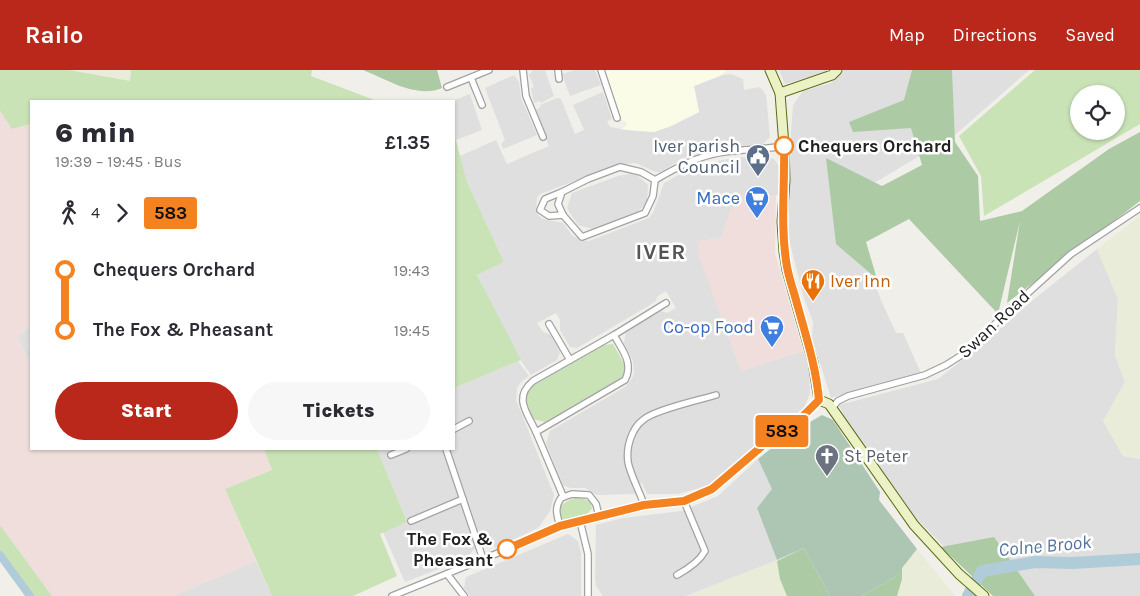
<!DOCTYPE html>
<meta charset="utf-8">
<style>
body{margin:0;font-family:Karla,sans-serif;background:#f7f7f7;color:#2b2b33;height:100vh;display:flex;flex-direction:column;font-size:19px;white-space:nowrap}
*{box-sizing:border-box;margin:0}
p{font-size:16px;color:#7c7c81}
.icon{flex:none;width:28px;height:28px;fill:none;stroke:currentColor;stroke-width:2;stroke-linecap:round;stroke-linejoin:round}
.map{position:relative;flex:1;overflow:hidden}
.details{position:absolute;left:30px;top:30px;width:425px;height:350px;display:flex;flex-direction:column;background:#fff;border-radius:0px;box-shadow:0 1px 4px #0004}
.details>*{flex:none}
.badge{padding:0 10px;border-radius:4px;font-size:18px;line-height:32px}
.controls{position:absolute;left:1070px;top:15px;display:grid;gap:10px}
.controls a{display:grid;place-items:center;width:55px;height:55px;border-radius:50%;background:#fff;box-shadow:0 1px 4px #0004;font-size:25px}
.map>.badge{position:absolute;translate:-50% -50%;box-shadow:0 0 0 2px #fff}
.legs{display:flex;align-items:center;gap:8px;height:55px;padding:0 25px;font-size:16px}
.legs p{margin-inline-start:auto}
.overview{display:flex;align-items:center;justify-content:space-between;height:85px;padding:0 25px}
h1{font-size:28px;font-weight:800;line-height:38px}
.cta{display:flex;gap:10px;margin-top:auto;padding:10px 25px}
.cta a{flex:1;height:58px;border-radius:30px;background:#b9281a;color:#fff;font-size:20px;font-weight:800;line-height:58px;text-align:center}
.cta a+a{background:#f7f7f7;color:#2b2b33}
ul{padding:0 25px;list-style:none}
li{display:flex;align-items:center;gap:18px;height:60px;font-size:19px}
li i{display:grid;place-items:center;width:8px;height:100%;margin:0 6px;background:currentColor}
li i::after{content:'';width:12px;height:12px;margin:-6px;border:4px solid;border-radius:50%;background:#fff}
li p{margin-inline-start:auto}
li:first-child i{background:linear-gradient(#0000 50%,currentColor 0)}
li:last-child i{background:linear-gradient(currentColor 50%,#0000 0)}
header{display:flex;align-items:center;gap:30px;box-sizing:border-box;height:70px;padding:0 25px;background:#b9281a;color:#fff}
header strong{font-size:24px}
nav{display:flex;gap:28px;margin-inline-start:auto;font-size:18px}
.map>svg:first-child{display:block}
.residential{fill:#dfdfdf}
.commercial{fill:#efdedb}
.education{fill:#fafce7}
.farmland{fill:#e9ecd8}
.grass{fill:#c9e3b7;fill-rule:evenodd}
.forest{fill:#accaa4}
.cemetery{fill:#adc6b3}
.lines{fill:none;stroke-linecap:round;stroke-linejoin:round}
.canal{stroke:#b0ccd8;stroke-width:8}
.river{stroke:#b0ccd8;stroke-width:12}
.street-casing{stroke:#a2a2a2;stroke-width:8}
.secondary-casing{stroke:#5c6d14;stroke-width:11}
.street{stroke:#fff;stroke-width:5.5}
.secondary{stroke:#ecf2c5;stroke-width:9}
.line-1-casing{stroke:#fff;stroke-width:11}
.line-1{stroke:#f58220;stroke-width:8}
.stop-1-dot{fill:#fff;stroke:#f58220;stroke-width:2.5}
.labels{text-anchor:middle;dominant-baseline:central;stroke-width:5;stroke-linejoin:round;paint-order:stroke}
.service-label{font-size:18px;fill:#4e5e75;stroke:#fff;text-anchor:end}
.stop-label{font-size:18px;font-weight:bold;fill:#212121;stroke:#fff;text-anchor:start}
.shop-label{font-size:18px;fill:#366cbe;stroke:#fff;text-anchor:end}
.food-label{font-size:18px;fill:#c56008;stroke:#fff;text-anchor:start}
.street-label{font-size:18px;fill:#212121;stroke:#fff}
.worship-label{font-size:18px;fill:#5b616d;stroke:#fff;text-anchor:start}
.water-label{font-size:19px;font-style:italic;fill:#55749f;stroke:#fff}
.district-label{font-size:22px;font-weight:bold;letter-spacing:1px;fill:#545454;stroke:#fff}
</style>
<header>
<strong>Railo</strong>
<nav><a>Map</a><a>Directions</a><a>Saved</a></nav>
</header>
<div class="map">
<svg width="1140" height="526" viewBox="0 0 1140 526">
<rect width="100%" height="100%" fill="#f0efe9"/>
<g class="residential">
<polygon points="533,0 545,0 554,26 541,33 540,31 534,33 531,18 534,17 529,5"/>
<polygon points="575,0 595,0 601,15 570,26 562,4"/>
<polygon points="779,0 828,0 824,3 785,14"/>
<polygon points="844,0 1029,0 956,64 846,130 863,170 873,209 881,230 896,263 903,263 921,303 873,315 831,328 812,267 813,252 804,228 788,166 791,63 793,35 803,21 831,13"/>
<polygon points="731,4 743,9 744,20 760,17 766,25 770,67 762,75 730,76 702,82 684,88 660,102 656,102 635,93 617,95 540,124 537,128 536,139 538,145 543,149 563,153 572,165 580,170 589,171 649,148 653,143 664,113 687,100 704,94 732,88 763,86 774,89 779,96 779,125 736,126 721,168 699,171 698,181 741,301 803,281 809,296 810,323 802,344 763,371 714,414 678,424 647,424 642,413 633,417 636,424 597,425 585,418 570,418 563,415 546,373 550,361 625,317 631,310 634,304 633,291 624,273 626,261 661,241 667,243 676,238 666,221 658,226 655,232 577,278 570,277 560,260 560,250 556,243 537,253 543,262 551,265 560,282 557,290 531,305 517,285 477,205 504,192 467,112 460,86 496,70 507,94 549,76 534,40 540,38 540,35 557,28 561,29 575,64 584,60 573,35 603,22 612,49 607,51 610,57 634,61 654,62 671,56 699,42 694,16 722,5"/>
<polygon points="514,5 519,12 521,28 537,65 503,79 501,74 505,70 485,18"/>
<polygon points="470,24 482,60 456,70 454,63 454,31 452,31"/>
<polygon points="630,104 638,106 648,115 647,131 642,138 637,142 592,159 578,155 567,138 572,123 618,106"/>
<polygon points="1097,179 1118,229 1115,285 1125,312 1103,351 1123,386 1140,389 1140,526 993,526 912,444 844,346 839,335 938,309 978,278 1033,230"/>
<polygon points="31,254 31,296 18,267"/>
<polygon points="518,291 529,306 521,312 517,318 516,330 554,425 550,441 538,458 495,478 492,472 473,480 468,488 405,512 383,462 407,452 377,379 454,379 454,318"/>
<polygon points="758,389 773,419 757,438 777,490 686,526 603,526 596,516 595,507 596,455 623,448 682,441 691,437 718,426"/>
<polygon points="568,464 578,471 581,483 581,526 470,526 464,518 466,507"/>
<polygon points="256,491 272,526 173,526"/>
</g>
<g class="commercial">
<polygon points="0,41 12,59 31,54 31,254 18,267 31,296 31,379 264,379 272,400 225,419 256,491 173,526 52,526 0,455"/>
<polygon points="736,125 776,125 775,183 803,281 741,301 697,181 699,171 721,168"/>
</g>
<polygon class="education" points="603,0 726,0 722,5 694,16 699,42 671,56 654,62 620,59 627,56 625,51 620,49"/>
<g class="farmland">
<polygon points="69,0 131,0 130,11"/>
<polygon points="1140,146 1140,389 1123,386 1103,351 1125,312 1115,285 1118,229 1097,179"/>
<polygon points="917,479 955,526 897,526 902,509 902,497"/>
<polygon points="777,490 780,509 787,526 686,526"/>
</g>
<g class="grass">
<polygon points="0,0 69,0 130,11 131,0 312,0 311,6 377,31 31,31 31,54 12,59 0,41"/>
<path d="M1035 0H1140V54L984 146 981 106 959 66ZM1079 24H1116V61H1079Z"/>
<polygon points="454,63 467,112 504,192 477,205 521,290 454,318"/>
<polygon points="613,274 627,299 621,308 545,352 533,349 525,327 527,319 604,275"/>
<polygon points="264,379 377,379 407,452 380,464 397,506 353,526 272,526 225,419 272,400"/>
<path d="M577 427 590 431 592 438C589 445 573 453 566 451 563 450 561 447 559 445 560 431 567 432 577 427Z"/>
<polygon points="0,455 52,526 33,526 0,481"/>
</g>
<g class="forest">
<path d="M363 0H437L442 18C417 29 386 9 363 0Z"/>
<polygon points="912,0 952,0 955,72 978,106 980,151 1022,141 1109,79 1140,62 1140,131 1007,233 1020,151 998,244 909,149 866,172 877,209 836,174 826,88 882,116 922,95 911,58 853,62 849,52 904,30"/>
<polygon points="994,467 1035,526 993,526 941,477"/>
<polygon points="804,478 830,526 787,526 780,509 777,491"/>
<polygon points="902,497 902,509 897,526 861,526 895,507"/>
</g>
<polygon class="cemetery" points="822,345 833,350 880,422 879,430 917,479 895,507 861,526 830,526 804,478 777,490 757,438 772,419 758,389 788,365"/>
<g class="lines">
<polyline class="canal" points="0,485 30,526"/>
<polyline class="river" points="968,526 982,501 1035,492 1072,493 1140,489"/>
<g class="street-casing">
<g id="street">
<polyline points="523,0 526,26 543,67"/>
<polyline points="558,0 559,9"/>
<polyline points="601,0 617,48"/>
<polyline points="471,8 482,35"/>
<polyline points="447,17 489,0"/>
<polygon points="620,97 641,102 655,110 653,126 645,143 582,167 563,145 558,134 562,122 588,109"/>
<path d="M655 110C669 102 684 93 700 88 727 78 756 81 784 76"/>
<polyline points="562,122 545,129 540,140 549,146 563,145"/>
<polyline points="549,254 570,290"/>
<path d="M614 265C622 280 634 293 625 310L536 362C527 342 513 328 533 311Z"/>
<polyline points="614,265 666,233"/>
<polyline points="832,338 838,331 848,326 925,305 946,295 968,281 1007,242 1071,184 1140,138"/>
<polyline points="454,359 469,351"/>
<polyline points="536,362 563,426"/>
<polyline points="446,379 483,489"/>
<polyline points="391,385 406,379"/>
<path d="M644 435C640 422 630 404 628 392 626 378 631 359 643 350 654 340 700 330 716 325"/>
<polyline points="411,451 463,429"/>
<polyline points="580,451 588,484 588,526"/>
<path d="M560 456C557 445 554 438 561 428L572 424 589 425 596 434 599 446"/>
<polyline points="447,504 464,526"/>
<path d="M677 505C688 499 699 492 705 481L684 431"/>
<polyline points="392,526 530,470 560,456 644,435 684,431 712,419 775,365 800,349 819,330"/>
</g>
</g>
<g class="secondary-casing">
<g id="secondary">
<polyline points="770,0 780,23 784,76 785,110 782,152 784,182 787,200 813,292 819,330 829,334 914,455 959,504 984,526"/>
<polyline points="780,23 832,5 837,0"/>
</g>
</g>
<use href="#street" class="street"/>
<use href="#secondary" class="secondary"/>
</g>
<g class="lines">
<g class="line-1-casing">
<path id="line-1" d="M507 479 560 456 644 435 684 431 712 419 775 365 800 349 819 330C816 296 805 263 796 230 793 219 789 208 787 197 780 157 785 116 784 76"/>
</g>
<use href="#line-1" class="line-1"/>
</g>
<defs>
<g id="civic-pin" transform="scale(1.25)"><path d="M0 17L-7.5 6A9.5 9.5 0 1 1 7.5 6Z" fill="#5c6f8a" stroke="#fff"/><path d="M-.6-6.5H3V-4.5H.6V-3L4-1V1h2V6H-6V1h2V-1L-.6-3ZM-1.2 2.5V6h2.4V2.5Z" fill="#fff"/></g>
<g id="supermarket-pin" transform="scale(1.25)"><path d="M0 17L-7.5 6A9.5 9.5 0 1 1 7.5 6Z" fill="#3f7fe0" stroke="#fff"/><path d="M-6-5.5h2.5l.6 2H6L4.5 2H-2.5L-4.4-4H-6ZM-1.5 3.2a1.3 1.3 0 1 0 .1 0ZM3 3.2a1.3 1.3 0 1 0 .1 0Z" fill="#fff"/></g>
<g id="restaurant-pin" transform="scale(1.25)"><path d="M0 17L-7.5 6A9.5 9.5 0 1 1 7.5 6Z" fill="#e8710a" stroke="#fff"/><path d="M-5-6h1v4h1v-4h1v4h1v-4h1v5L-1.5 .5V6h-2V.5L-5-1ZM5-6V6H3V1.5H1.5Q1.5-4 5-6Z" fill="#fff"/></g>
<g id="church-pin" transform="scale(1.25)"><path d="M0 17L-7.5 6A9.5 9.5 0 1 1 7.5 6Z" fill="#6b7280" stroke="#fff"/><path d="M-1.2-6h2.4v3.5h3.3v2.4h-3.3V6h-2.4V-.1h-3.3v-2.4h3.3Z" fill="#fff"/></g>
</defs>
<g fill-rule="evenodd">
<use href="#civic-pin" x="758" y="86"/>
<use href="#supermarket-pin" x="757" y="128"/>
<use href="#restaurant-pin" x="813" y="211"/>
<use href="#supermarket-pin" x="772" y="257"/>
<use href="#church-pin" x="827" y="386"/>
</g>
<g class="stop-1-dot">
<circle cx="784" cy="76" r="9"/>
<circle cx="507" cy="479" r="9"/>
</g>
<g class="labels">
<g class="service-label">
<text x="740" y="76">Iver parish<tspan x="740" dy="21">Council</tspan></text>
</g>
<g class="stop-label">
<text x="798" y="76">Chequers Orchard</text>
<text x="493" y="469" text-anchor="end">The Fox &amp;<tspan x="493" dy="21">Pheasant</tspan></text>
</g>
<g class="shop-label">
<text x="740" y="128">Mace</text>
<text x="754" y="257">Co-op Food</text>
</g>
<g class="food-label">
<text x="830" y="211">Iver Inn</text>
</g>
<g class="street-label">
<text transform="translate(994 254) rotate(-43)">Swan Road</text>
</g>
<g class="worship-label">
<text x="844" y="386">St Peter</text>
</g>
<g class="water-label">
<text transform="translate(1045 476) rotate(-5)">Colne Brook</text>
</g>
<g class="district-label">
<text x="661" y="182">IVER</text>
</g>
</g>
</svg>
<div class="controls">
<a><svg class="icon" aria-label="locate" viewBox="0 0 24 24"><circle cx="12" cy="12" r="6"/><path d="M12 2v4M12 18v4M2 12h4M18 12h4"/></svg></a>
</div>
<b class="badge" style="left:782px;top:361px;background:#f58220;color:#111">583</b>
<section class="details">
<div class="overview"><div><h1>6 min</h1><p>19:39 – 19:45 · Bus</p></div><b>£1.35</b></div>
<div class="legs"><svg class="icon" aria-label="walk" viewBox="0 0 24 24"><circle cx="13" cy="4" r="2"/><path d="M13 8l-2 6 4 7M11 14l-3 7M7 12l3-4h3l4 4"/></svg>4<svg class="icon" aria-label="forward" viewBox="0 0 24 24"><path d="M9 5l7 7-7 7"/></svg><b class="badge" style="background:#f58220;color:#111">583</b></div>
<ul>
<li><i style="color:#f58220"></i><b>Chequers Orchard</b><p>19:43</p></li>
<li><i style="color:#f58220"></i><b>The Fox &amp; Pheasant</b><p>19:45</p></li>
</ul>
<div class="cta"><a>Start</a><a>Tickets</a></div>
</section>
</div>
